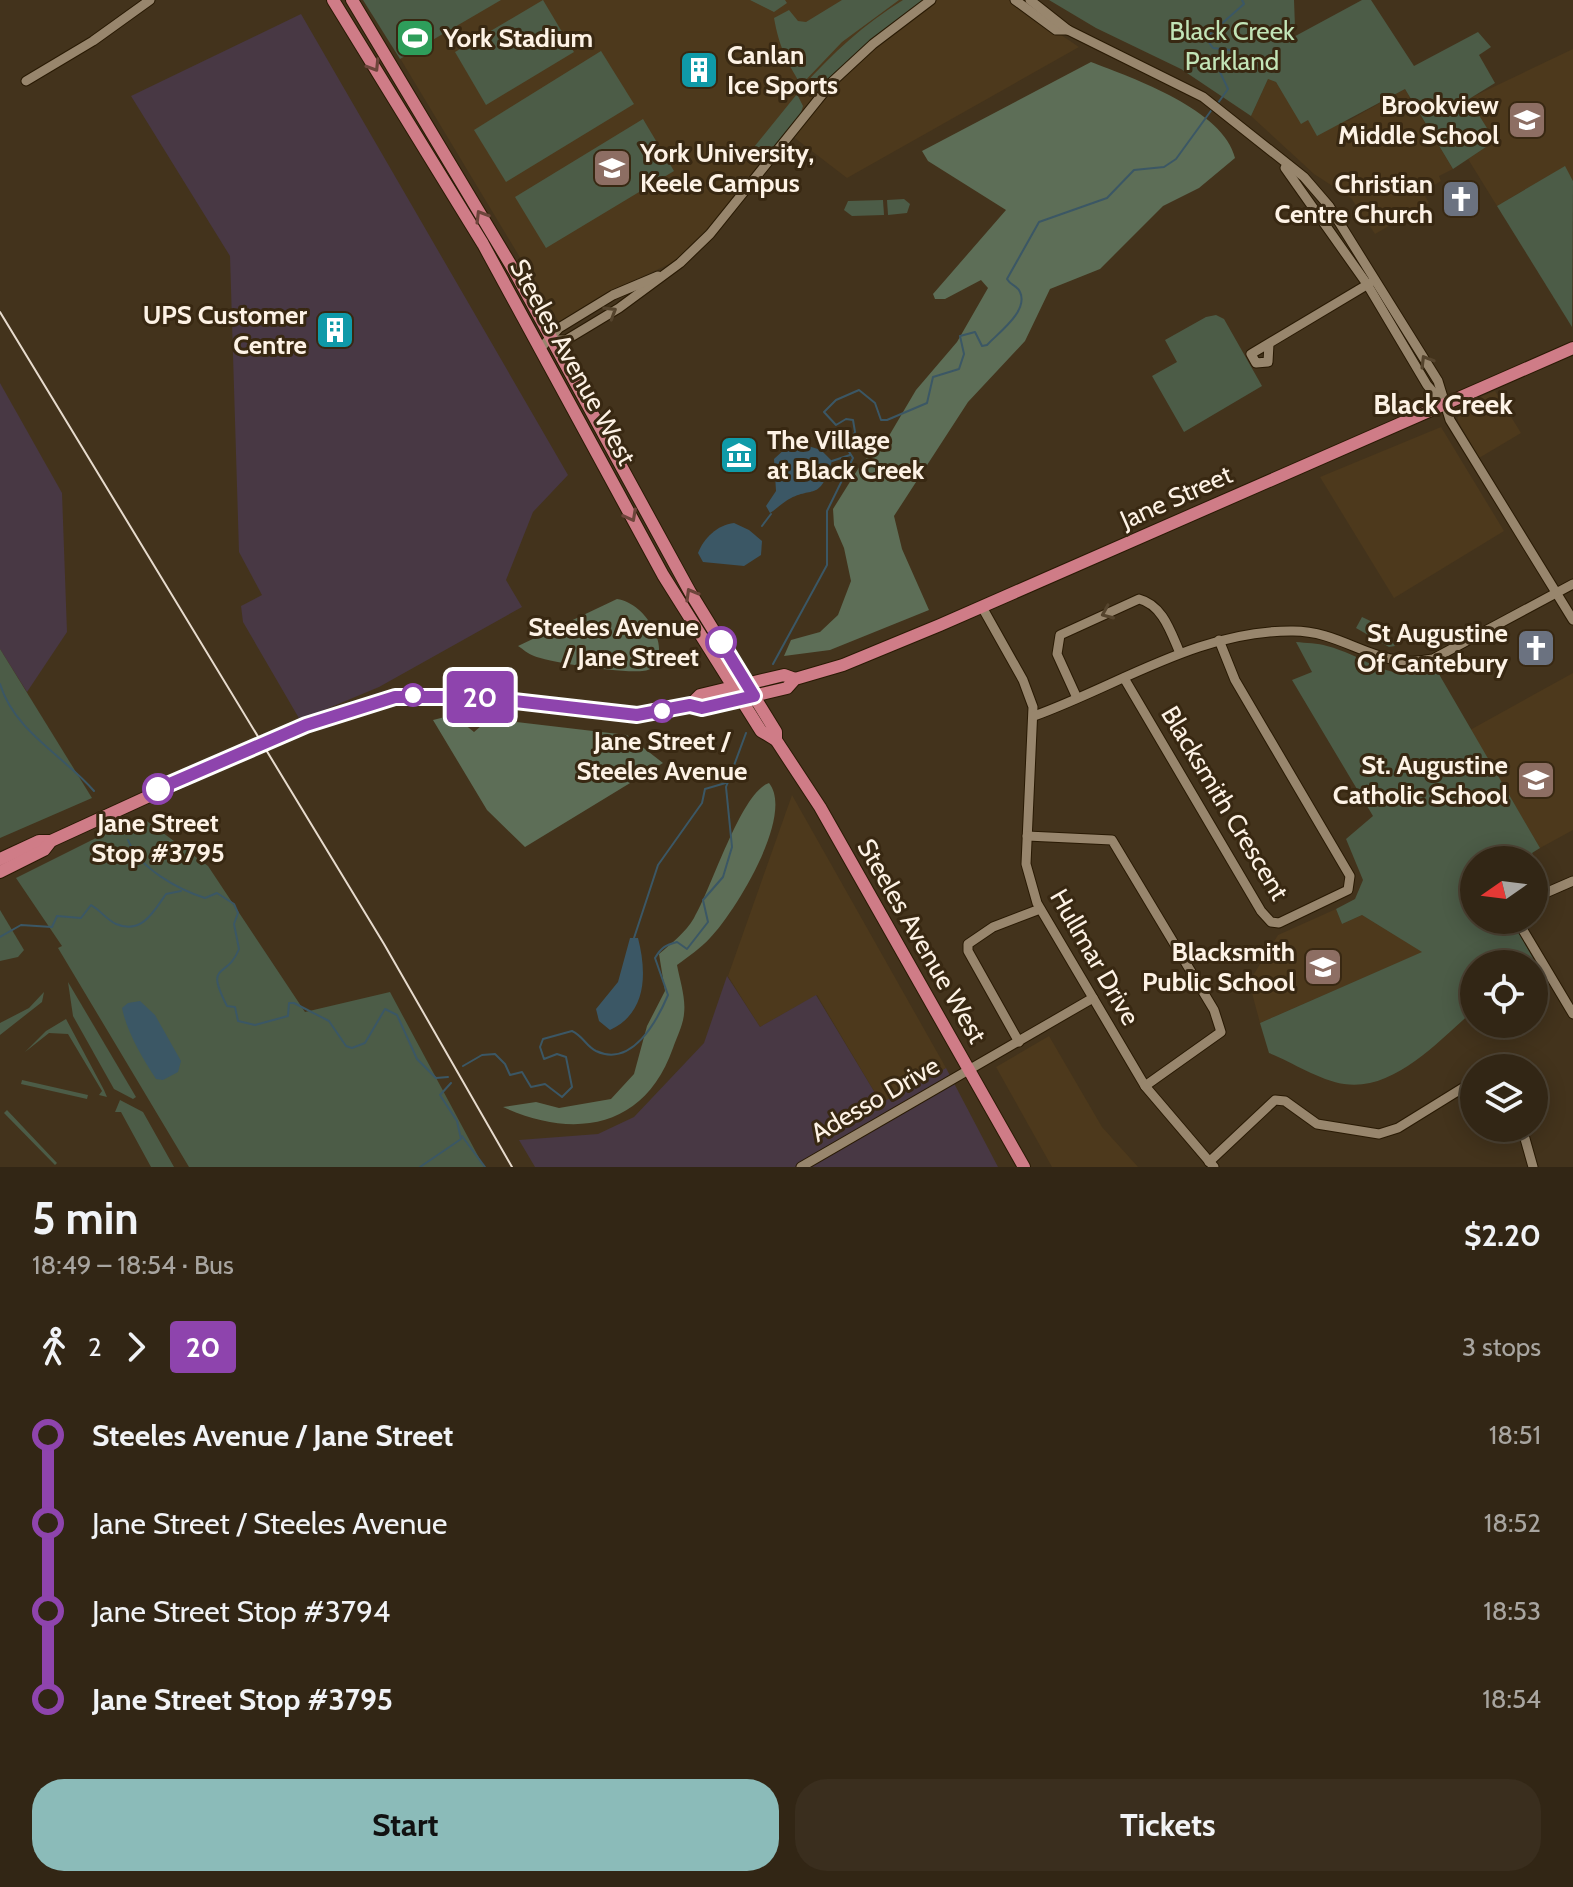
<!DOCTYPE html>
<meta charset="utf-8">
<style>
body{margin:0;font-family:Cabin,sans-serif;background:#3a2e1e;color:#f1f3f6;height:100vh;display:flex;flex-direction:column;font-size:30px;white-space:nowrap}
*{box-sizing:border-box;margin:0}
p{font-size:26px;color:#a8a5a0}
.icon{flex:none;width:44px;height:44px;fill:none;stroke:currentColor;stroke-width:2;stroke-linecap:round;stroke-linejoin:round}
.map{position:relative;height:1167px;overflow:hidden}
.panel{display:flex;flex-direction:column;background:#322615;flex:1}
.panel>*{flex:none}
.badge{padding:0 16px;border-radius:6px;font-size:28px;line-height:52px}
.needle{width:52px;rotate:256deg}
.buttons{position:absolute;left:1460px;top:846px;display:grid;gap:16px}
.buttons a{display:grid;place-items:center;width:88px;height:88px;border-radius:50%;background:#322615;box-shadow:0 4px 20px #0003,0 0 0 2px #4d4334;font-size:40px}
.map>.badge{position:absolute;translate:-50% -50%;box-shadow:0 0 0 4px #fff}
.legs{display:flex;align-items:center;gap:12px;height:88px;padding:0 32px;font-size:26px}
.legs p{margin-inline-start:auto}
.overview{display:flex;align-items:center;justify-content:space-between;height:136px;padding:0 32px}
h1{font-size:44px;font-weight:800;line-height:60px}
.cta{display:flex;gap:16px;margin-top:auto;padding:16px 32px}
.cta a{flex:1;height:92px;border-radius:32px;background:#8bbbb9;color:#111;font-size:32px;font-weight:800;line-height:92px;text-align:center}
.cta a+a{background:#3a2e1e;color:#f1f3f6}
ul{padding:0 32px;list-style:none}
li{display:flex;align-items:center;gap:28px;height:88px;font-size:30px}
li i{display:grid;place-items:center;width:12px;height:100%;margin:0 10px;background:currentColor}
li i::after{content:'';width:20px;height:20px;margin:-10px;border:6px solid;border-radius:50%;background:#322615}
li p{margin-inline-start:auto}
li:first-child i{background:linear-gradient(#0000 50%,currentColor 0)}
li:last-child i{background:linear-gradient(currentColor 50%,#0000 0)}
.map>svg:first-child{display:block}
.built{fill:#4d391c}
.industrial{fill:#483844}
.green{fill:#4c5c47}
.forest{fill:#5d6e57}
.water{fill:#3b5765}
.lines{fill:none;stroke-linecap:round;stroke-linejoin:round}
.stream{stroke:#3b5765;stroke-width:2}
.minor-casing{stroke:#291a04;stroke-width:11}
.major-casing{stroke:#291a04;stroke-width:14}
.minor{stroke:#98866d;stroke-width:9}
.major{stroke:#cf7c87;stroke-width:12}
.rail{stroke:#e7dbcd;stroke-width:2}
.oneway{stroke:#6d453b}
.oneway2{stroke:#55442d}
.line-1-casing{stroke:#fff;stroke-width:18}
.line-1{stroke:#8e44ad;stroke-width:12}
.stop-1-dot{fill:#fff;stroke:#8e44ad;stroke-width:4}
.labels{text-anchor:middle;dominant-baseline:central;stroke-width:6;stroke-linejoin:round;paint-order:stroke}
.park-label{font-size:26px;fill:#c2e4b7;stroke:#382812}
.poi-label{font-size:26px;font-weight:bold;fill:#fdf2e5;stroke:#382812;text-anchor:end}
.street-label{font-size:26px;fill:#fdf2e5;stroke:#382812}
.stop-label{font-size:26px;font-weight:bold;fill:#fdf2e5;stroke:#382812}
.neighbourhood-label{font-size:28px;font-weight:bold;fill:#fdf2e5;stroke:#382812}
</style>
<div class="map">
<svg width="1573" height="1167" viewBox="0 0 1573 1167">
<rect width="100%" height="100%" fill="#43331c"/>
<g class="built">
<polygon points="365,0 1009,0 1079,47 847,178 787,132 719,217 676,261 615,289 560,324"/>
<polygon points="1573,49 1573,181 1564,167 1497,206 1468,159 1495,141 1468,99"/>
<polygon points="1268,79 1276,82 1302,123 1307,120 1348,121 1405,89 1453,169 1439,176 1441,181 1423,192 1429,203 1375,234 1351,198 1314,174 1251,116"/>
<polygon points="1495,391 1521,433 1479,458 1458,421 1457,412 1464,404"/>
<polygon points="1441,427 1504,531 1394,598 1320,477"/>
<polygon points="1573,673 1573,830 1540,848 1470,730"/>
<polygon points="792,795 946,1068 881,1103 817,995 760,1027 728,976"/>
<polygon points="1336,909 1342,924 1362,915 1423,952 1260,1023 1249,982 1278,935"/>
<polygon points="1049,1036 1102,1127 1138,1167 1052,1167 996,1067"/>
</g>
<g class="industrial">
<polygon points="301,14 568,475 533,512 506,580 522,607 379,687 300,720 243,622 241,606 262,595 239,552 230,256 131,96"/>
<polygon points="0,383 62,493 67,632 27,692 0,649"/>
<polygon points="727,976 760,1027 816,995 881,1103 946,1068 998,1167 535,1167 519,1140 598,1134 634,1117 704,1043"/>
</g>
<g class="green">
<polygon points="363,0 501,0 400,59"/>
<polygon points="543,0 574,52 486,105 455,52"/>
<polygon points="750,0 785,0 787,3 774,12"/>
<path d="M842 0H899L842 42 801 85C786 60 779 46 774 18L789 10 798 21 806 22Z"/>
<path d="M903 0H923L859 51 817 94 805 92 802 87C833 53 864 24 903 0Z"/>
<polygon points="1049,0 1294,0 1295,27 1288,40 1362,0 1371,0 1414,66 1478,32 1491,47 1479,55 1495,83 1469,99 1495,141 1453,169 1405,89 1317,136 1308,120 1301,124 1276,82 1268,79 1251,116 1181,69 1096,28"/>
<polygon points="601,51 634,104 506,182 474,130"/>
<polygon points="797,94 803,106 801,113 766,158 763,155 759,159 750,152"/>
<polygon points="643,119 674,171 546,248 515,197"/>
<polygon points="1565,166 1573,181 1572,327 1497,206"/>
<polygon points="904,199 910,204 907,213 888,215 887,200"/>
<polygon points="883,200 884,215 852,216 844,210 848,201"/>
<polygon points="1216,315 1224,319 1262,386 1184,432 1152,376 1177,362 1165,340 1206,317"/>
<polygon points="1362,617 1381,626 1395,646 1389,647 1356,628"/>
<path d="M1296 642C1306 643 1318 643 1327 646 1372 658 1383 683 1436 669L1540 848 1532 853 1551 888 1534 893V860H1474V920H1511L1534 960 1529 964H1474V1010C1440 1040 1393 1092 1344 1084 1319 1080 1292 1062 1269 1053L1260 1023 1422 952 1362 915 1342 924 1336 909 1355 899 1363 880 1346 839 1373 816 1292 680 1312 672Z"/>
<polygon points="0,649 92,798 0,838"/>
<polygon points="140,816 208,866 305,1012 390,992 484,1167 189,1167 58,948 62,946 16,878"/>
<polygon points="0,910 24,950 18,957 0,961"/>
<polygon points="68,982 136,1097 133,1099 114,1089 73,1016"/>
<polygon points="44,992 42,1002 0,1035 0,1023 29,1008"/>
<polygon points="66,1019 104,1090 107,1097 99,1095 102,1091 68,1034 49,1033 25,1052 46,1031"/>
<polygon points="22,1080 88,1095 87,1099 21,1084"/>
<polygon points="120,1100 143,1112 174,1167 151,1167 121,1112 115,1112"/>
<polygon points="7,1110 57,1163 55,1165 4,1113"/>
</g>
<g class="forest">
<path d="M1091 62C1133 78 1224 110 1235 158L1199 188 1163 206 1100 269 1050 289 1025 341 968 402 894 516 902 549 929 610 830 650 784 656 791 640 820 632 838 615 851 581 844 548 834 525 833 509 863 461 883 446 916 390 957 342 988 288 981 280 945 299H935L933 294 1006 210 928 161 922 151Z"/>
<path d="M617 599C647 603 674 652 650 669 639 677 548 662 534 656 528 654 523 649 518 646Z"/>
<polygon points="453,715 474,732 488,720 500,720 627,735 663,763 525,847 487,810 433,720"/>
<path d="M769 783C795 815 735 912 710 938 701 948 688 957 677 965 680 981 686 998 684 1014 683 1025 677 1037 673 1048 645 1128 575 1140 503 1107L536 1102 559 1108 611 1099 634 1074 647 1026 665 991 659 954C672 943 685 933 694 918 711 890 741 792 769 783Z"/>
</g>
<g class="water">
<path d="M805 445 821 450 832 461C819 504 813 484 786 501 780 505 775 510 770 513L766 506 776 491 774 459 787 447Z"/>
<path d="M734 523 749 530 762 541 761 555 744 566 703 562 698 553C704 538 717 525 734 523Z"/>
<path d="M630 938H638C647 973 647 1013 610 1030L599 1021 596 1009 618 982Z"/>
<path d="M140 1001 155 1015 181 1061 178 1072 163 1080 156 1079C142 1058 127 1032 122 1008L128 1003Z"/>
</g>
<g class="lines">
<g class="stream">
<polyline points="1218,103 1228,89 1220,72 1234,60 1230,50 1213,48 1208,41 1210,34 1244,4 1242,0"/>
<polyline points="832,461 850,455"/>
<polyline points="762,526 771,514"/>
<path d="M773 664 827 565V511L853 458 846 447 855 432 853 420 846 419 836 425 824 412 836 400 859 390 875 403 881 420H887L927 403 933 377 959 369 964 354 960 336 975 332 982 346 987 345C998 333 1029 311 1020 292 1017 285 1011 286 1007 279L1039 222 1107 198 1134 170 1164 167 1176 159 1213 108"/>
<path d="M0 684C15 732 63 755 94 791"/>
<path d="M128 840C139 868 177 889 205 898L217 893 234 904 238 913 234 924 239 949C227 980 204 961 227 1006L235 1007 238 1021 255 1025 288 1016 289 1003H294L329 1021 346 1046 352 1048 365 1043 385 1009 397 1015 417 1059 436 1078 448 1077"/>
<path d="M0 937 21 925 52 927 57 916 81 918 91 905C100 910 107 920 116 924 142 935 154 911 166 894L181 891"/>
<polyline points="634,938 658,865 702,803 705,789 729,782"/>
<path d="M463 1066 482 1055 495 1054 505 1064 510 1075 522 1072 531 1087 545 1084 562 1097 572 1087 566 1057 557 1054 544 1059 540 1047 543 1039 572 1031C583 1036 586 1046 596 1051 632 1068 657 1021 668 995L655 958C661 948 665 945 677 942L687 949 708 922 703 900 723 877 732 847 726 787 746 733"/>
<polyline points="462,1136 485,1167"/>
<polyline points="420,1167 461,1139 457,1121 440,1095 451,1083"/>
</g>
<g class="minor-casing">
<g id="minor">
<polyline points="1015,0 1056,30 1068,30"/>
<polyline points="1030,0 1068,30 1203,97 1304,177 1329,206 1438,381 1450,420 1573,620"/>
<polyline points="26,81 93,41 150,0"/>
<polyline points="1285,168 1367,284 1427,385 1441,401"/>
<polyline points="551,340 566,340 619,308 680,263 710,234 833,81 873,44 931,0"/>
<polyline points="1269,344 1268,362 1256,363 1251,354 1370,283"/>
<polyline points="540,349 559,328 613,295 658,276"/>
<polyline points="982,607 1023,680 1033,707 1026,864 1037,903 1145,1086 1214,1167"/>
<polyline points="1124,678 1261,911 1271,922 1279,923 1348,890 1350,876 1235,680 1219,640"/>
<path d="M1077 698 1057 654 1060 635 1139 599C1163 605 1171 633 1180 653"/>
<path d="M1034 716C1120 685 1199 630 1293 631 1346 631 1376 671 1433 659L1573 584"/>
<polyline points="1027,836 1112,840 1214,1010 1221,1032 1145,1086"/>
<polyline points="1534,898 1573,881"/>
<polyline points="1517,920 1573,1014"/>
<polyline points="1019,1042 968,951 968,944 993,927 1040,909"/>
<polyline points="1490,1068 1491,1068"/>
<polyline points="1522,1128 1533,1167"/>
<polyline points="1209,1162 1275,1100 1285,1101 1317,1124 1379,1134 1398,1128 1474,1081"/>
<polyline points="801,1167 1093,998"/>
</g>
</g>
<g class="major-casing">
<g id="major">
<polyline points="333,0 483,244 663,575 761,731 776,740"/>
<polyline points="352,0 515,272 690,592 776,732 776,740 820,807 1024,1167"/>
<polyline points="690,705 700,695 784,675 795,679"/>
<polyline points="0,859 39,841 51,841"/>
<polyline points="0,872 44,850 51,841 300,727 395,697 479,697 637,715 690,705 702,708 787,688 795,679 843,665 940,625 1573,348"/>
</g>
</g>
<use href="#minor" class="minor"/>
<use href="#major" class="major"/>
<polyline class="rail" points="0,312 384,944 512,1167"/>
</g>
<defs><path id="oneway-chevron" d="M-2-3.5L2.5 0L-2 3.5" fill="none" stroke-width="1.6" stroke-linecap="round" stroke-linejoin="round" transform="scale(2)"/></defs>
<g class="oneway">
<use href="#oneway-chevron" transform="translate(374 66) rotate(58)"/>
<use href="#oneway-chevron" transform="translate(481 216) rotate(-121)"/>
<use href="#oneway-chevron" transform="translate(631 516) rotate(62)"/>
<use href="#oneway-chevron" transform="translate(691 594) rotate(-120)"/>
</g>
<g class="oneway2">
<use href="#oneway-chevron" transform="translate(611 312) rotate(-32)"/>
<use href="#oneway-chevron" transform="translate(1426 361) rotate(-121)"/>
<use href="#oneway-chevron" transform="translate(1107 613) rotate(157)"/>
</g>
<g class="lines">
<g class="line-1-casing">
<polyline id="line-1" points="158,789 306,725 395,697 479,697 637,715 690,705 702,708 754,696 721,642"/>
</g>
<use href="#line-1" class="line-1"/>
</g>
<defs>
<g id="stadium-square" transform="scale(2)"><rect x="-9" y="-9" width="18" height="18" rx="4" fill="#2e9e5b" stroke="#382812"/><path d="M0-5a6.5 5 0 1 0 0 10a6.5 5 0 1 0 0-10ZM-3.5-1.8h7v3.6h-7Z" fill="#fff"/></g>
<g id="building-square" transform="scale(2)"><rect x="-9" y="-9" width="18" height="18" rx="4" fill="#0f9aa8" stroke="#382812"/><path d="M-4-6H4V6H1V3H-1V6H-4ZM-2.5-4.3h1.7v1.8h-1.7ZM.8-4.3h1.7v1.8H.8ZM-2.5-1h1.7V.8h-1.7ZM.8-1h1.7V.8H.8Z" fill="#fff"/></g>
<g id="school-square" transform="scale(2)"><rect x="-9" y="-9" width="18" height="18" rx="4" fill="#8d6e63" stroke="#382812"/><path d="M0-5L7-2L0 1L-7-2ZM-4 1L0 2.5L4 1V4Q0 6-4 4Z" fill="#fff"/></g>
<g id="university-square" transform="scale(2)"><rect x="-9" y="-9" width="18" height="18" rx="4" fill="#8d6e63" stroke="#382812"/><path d="M0-5L7-2L0 1L-7-2ZM-4 1L0 2.5L4 1V4Q0 6-4 4Z" fill="#fff"/></g>
<g id="church-square" transform="scale(2)"><rect x="-9" y="-9" width="18" height="18" rx="4" fill="#6b7280" stroke="#382812"/><path d="M-1.2-6h2.4v3.5h3.3v2.4h-3.3V6h-2.4V-.1h-3.3v-2.4h3.3Z" fill="#fff"/></g>
<g id="museum-square" transform="scale(2)"><rect x="-9" y="-9" width="18" height="18" rx="4" fill="#0f9aa8" stroke="#382812"/><path d="M0-6L6-3V-2H-6V-3ZM-5-1h2V3h-2ZM-1-1h2V3h-2ZM3-1h2V3H3ZM-6 4H6V6H-6Z" fill="#fff"/></g>
</defs>
<g fill-rule="evenodd">
<use href="#stadium-square" x="415" y="38"/>
<use href="#building-square" x="699" y="70"/>
<use href="#school-square" x="1527" y="120"/>
<use href="#university-square" x="612" y="168"/>
<use href="#church-square" x="1461" y="199"/>
<use href="#building-square" x="335" y="330"/>
<use href="#museum-square" x="739" y="455"/>
<use href="#church-square" x="1536" y="648"/>
<use href="#school-square" x="1536" y="780"/>
<use href="#school-square" x="1323" y="967"/>
</g>
<g class="stop-1-dot">
<circle cx="721" cy="642" r="14"/>
<circle cx="413" cy="695" r="10"/>
<circle cx="662" cy="711" r="10"/>
<circle cx="158" cy="789" r="14"/>
</g>
<g class="labels">
<g class="park-label">
<text x="1232" y="31">Black Creek<tspan x="1232" dy="30">Parkland</tspan></text>
</g>
<g class="poi-label">
<text x="443" y="38" text-anchor="start">York Stadium</text>
<text x="727" y="55" text-anchor="start">Canlan<tspan x="727" dy="30">Ice Sports</tspan></text>
<text x="1499" y="105">Brookview<tspan x="1499" dy="30">Middle School</tspan></text>
<text x="640" y="153" text-anchor="start">York University,<tspan x="640" dy="30">Keele Campus</tspan></text>
<text x="1433" y="184">Christian<tspan x="1433" dy="30">Centre Church</tspan></text>
<text x="307" y="315">UPS Customer<tspan x="307" dy="30">Centre</tspan></text>
<text x="767" y="440" text-anchor="start">The Village<tspan x="767" dy="30">at Black Creek</tspan></text>
<text x="1508" y="633">St Augustine<tspan x="1508" dy="30">Of Cantebury</tspan></text>
<text x="1508" y="765">St. Augustine<tspan x="1508" dy="30">Catholic School</tspan></text>
<text x="1295" y="952">Blacksmith<tspan x="1295" dy="30">Public School</tspan></text>
</g>
<g class="street-label">
<text transform="translate(573 362) rotate(61)">Steeles Avenue West</text>
<text transform="translate(1176 497) rotate(-24)">Jane Street</text>
<text transform="translate(1225 803) rotate(59)">Blacksmith Crescent</text>
<text transform="translate(922 941) rotate(60)">Steeles Avenue West</text>
<text transform="translate(1095 957) rotate(60)">Hullmar Drive</text>
<text transform="translate(875 1099) rotate(-30)">Adesso Drive</text>
</g>
<g class="stop-label">
<text x="699" y="627" text-anchor="end">Steeles Avenue<tspan x="699" dy="30">/ Jane Street</tspan></text>
<text x="662" y="741">Jane Street /<tspan x="662" dy="30">Steeles Avenue</tspan></text>
<text x="158" y="823">Jane Street<tspan x="158" dy="30">Stop #3795</tspan></text>
</g>
<g class="neighbourhood-label">
<text x="1443" y="404">Black Creek</text>
</g>
</g>
</svg>
<div class="buttons">
<a><svg class="needle" viewBox="-14 -14 28 28"><path d="M0-13l5 13h-10z" fill="#e53935"/><path d="M0 13l5-13h-10z" fill="#a8a5a0"/></svg></a>
<a><svg class="icon" aria-label="locate" viewBox="0 0 24 24"><circle cx="12" cy="12" r="6"/><path d="M12 2v4M12 18v4M2 12h4M18 12h4"/></svg></a>
<a><svg class="icon" aria-label="layers" viewBox="0 0 24 24"><path d="M12 4l9 5-9 5-9-5zM3 14l9 5 9-5"/></svg></a>
</div>
<b class="badge" style="left:480px;top:697px;background:#8e44ad;color:#fff">20</b>
</div>
<section class="panel">
<div class="overview"><div><h1>5 min</h1><p>18:49 – 18:54 · Bus</p></div><b>$2.20</b></div>
<div class="legs"><svg class="icon" aria-label="walk" viewBox="0 0 24 24"><circle cx="13" cy="4" r="2"/><path d="M13 8l-2 6 4 7M11 14l-3 7M7 12l3-4h3l4 4"/></svg>2<svg class="icon" aria-label="forward" viewBox="0 0 24 24"><path d="M9 5l7 7-7 7"/></svg><b class="badge" style="background:#8e44ad;color:#fff">20</b><p>3 stops</p></div>
<ul>
<li><i style="color:#8e44ad"></i><b>Steeles Avenue / Jane Street</b><p>18:51</p></li>
<li><i style="color:#8e44ad"></i><span>Jane Street / Steeles Avenue</span><p>18:52</p></li>
<li><i style="color:#8e44ad"></i><span>Jane Street Stop #3794</span><p>18:53</p></li>
<li><i style="color:#8e44ad"></i><b>Jane Street Stop #3795</b><p>18:54</p></li>
</ul>
<div class="cta"><a>Start</a><a>Tickets</a></div>
</section>
